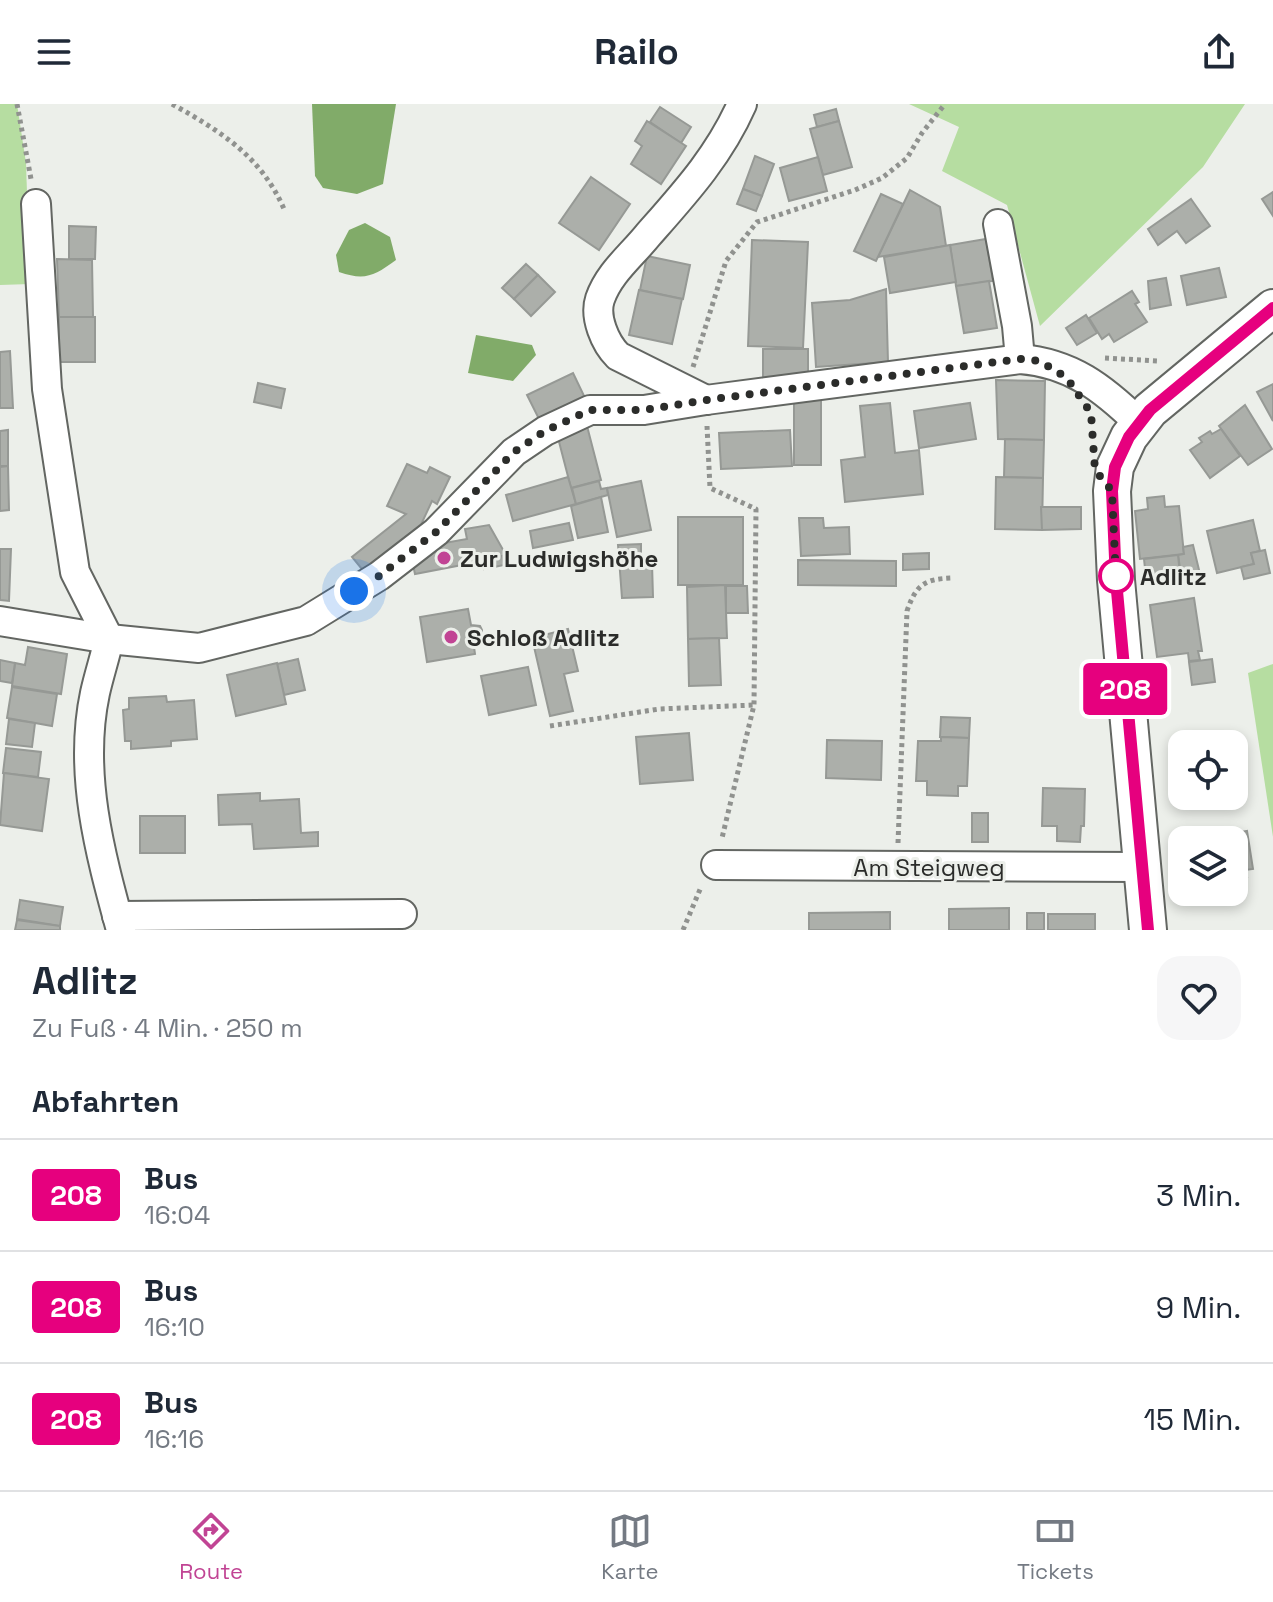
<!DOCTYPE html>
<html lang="de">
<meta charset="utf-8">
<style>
body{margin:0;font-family:"Space Grotesk",sans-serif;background:#f6f6f7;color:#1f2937;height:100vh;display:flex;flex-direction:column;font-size:30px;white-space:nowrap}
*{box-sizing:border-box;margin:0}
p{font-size:26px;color:#747a83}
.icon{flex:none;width:44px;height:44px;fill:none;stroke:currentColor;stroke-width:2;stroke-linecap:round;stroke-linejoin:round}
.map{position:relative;height:826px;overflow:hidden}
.sheet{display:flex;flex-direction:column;background:#fff;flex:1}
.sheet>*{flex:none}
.badge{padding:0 16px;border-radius:6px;font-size:28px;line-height:52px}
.tools{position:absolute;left:1168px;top:626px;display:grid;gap:16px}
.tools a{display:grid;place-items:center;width:80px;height:80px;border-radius:16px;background:#fff;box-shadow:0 4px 12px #0003;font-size:40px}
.you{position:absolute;width:40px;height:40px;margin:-20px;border:6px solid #fff;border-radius:50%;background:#1a73e8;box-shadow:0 0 0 12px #1a73e833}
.map>.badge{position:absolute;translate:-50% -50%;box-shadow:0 0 0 4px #fff}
h2{padding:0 32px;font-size:30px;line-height:72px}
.round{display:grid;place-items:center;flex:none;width:84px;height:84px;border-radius:24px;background:#f6f6f7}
.headline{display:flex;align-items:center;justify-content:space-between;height:136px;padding:0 32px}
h1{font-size:38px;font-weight:600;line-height:60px}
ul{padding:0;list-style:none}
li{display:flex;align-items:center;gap:24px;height:112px;padding:0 32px;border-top:2px solid #e0e1e3}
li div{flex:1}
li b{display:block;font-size:30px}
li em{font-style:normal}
li .badge{min-width:88px;font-weight:700;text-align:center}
header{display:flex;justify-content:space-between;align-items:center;height:104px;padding:0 32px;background:#fff;font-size:36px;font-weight:600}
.tabs{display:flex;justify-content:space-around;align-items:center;height:112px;border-top:2px solid #e0e1e3;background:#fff;font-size:22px;color:#747a83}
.tabs a{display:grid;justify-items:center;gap:4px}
.tabs .active{color:#c14494}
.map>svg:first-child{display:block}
.green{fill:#b6dda1}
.water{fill:#81ab69}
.building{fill:#acafaa;stroke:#969995;stroke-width:2}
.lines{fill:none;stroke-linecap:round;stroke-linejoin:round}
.minor-casing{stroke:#636662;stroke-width:32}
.major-casing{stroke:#636662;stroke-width:40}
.path{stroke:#90928f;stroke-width:5;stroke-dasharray:4 4;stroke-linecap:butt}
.minor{stroke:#fff;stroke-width:28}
.major{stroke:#fff;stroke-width:36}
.line-casing{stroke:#fff;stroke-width:18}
.line{stroke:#e6007e;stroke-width:12}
.walk{stroke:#2b2c2a;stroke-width:8;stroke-dasharray:0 14.4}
.poi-dot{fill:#c14494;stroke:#ecefea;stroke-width:3}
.stop-dot{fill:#fff;stroke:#e6007e;stroke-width:4}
.labels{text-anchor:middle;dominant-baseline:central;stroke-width:6;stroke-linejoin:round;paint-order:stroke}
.poi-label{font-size:24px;font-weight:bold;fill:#2b2c2a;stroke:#ecefea;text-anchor:start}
.stop-label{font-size:24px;font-weight:bold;fill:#2b2c2a;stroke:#ecefea;text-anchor:start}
.street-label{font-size:24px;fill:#2b2c2a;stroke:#ecefea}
</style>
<header><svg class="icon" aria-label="menu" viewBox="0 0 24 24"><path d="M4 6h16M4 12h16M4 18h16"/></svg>Railo<svg class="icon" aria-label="share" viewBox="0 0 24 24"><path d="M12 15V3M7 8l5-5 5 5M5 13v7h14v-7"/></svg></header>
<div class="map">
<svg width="1273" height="826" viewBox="0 0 1273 826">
<rect width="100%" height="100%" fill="#ecefea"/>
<g class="green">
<polygon points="0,0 17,0 26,59 30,180 0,181"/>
<polygon points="909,0 1245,0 1203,63 1040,222 1007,101 942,67 959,23"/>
<polygon points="1273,560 1273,733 1248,569"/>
</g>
<g class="water">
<polygon points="312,0 396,0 383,80 357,90 323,84 315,72"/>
<path d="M365 119 390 133 396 156C374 172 365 177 339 168L336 151 349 126Z"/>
<polygon points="476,231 532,241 536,251 513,277 468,269"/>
</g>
<g class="building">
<polygon points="660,3 691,23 681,39 650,18"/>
<polygon points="836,5 839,17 817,23 814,11"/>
<polygon points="647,17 686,42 661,80 631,60 642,42 635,37"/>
<polygon points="839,17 852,63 823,71 810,25"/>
<polygon points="755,52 774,60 762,92 743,85"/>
<polygon points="818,53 827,87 789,97 780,64"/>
<polygon points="591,73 630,100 599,146 559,119"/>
<polygon points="743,85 762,92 756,107 737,100"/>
<polygon points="910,86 940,103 946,142 878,153"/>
<polygon points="1273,88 1273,112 1262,95"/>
<polygon points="881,90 903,100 876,157 854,147"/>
<polygon points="1191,95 1210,122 1186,139 1177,127 1158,141 1148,125"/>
<polygon points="69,122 96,123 95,155 69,155"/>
<polygon points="986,135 993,177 956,182 950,141"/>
<polygon points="752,136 808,138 803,244 748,242"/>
<polygon points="950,141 956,178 890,189 884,153"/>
<polygon points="647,152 690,161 683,195 640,186"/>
<polygon points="57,155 92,156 93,213 59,213"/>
<polygon points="526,160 538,171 514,195 502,184"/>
<polygon points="1219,164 1226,193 1187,201 1181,172"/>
<polygon points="538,171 555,188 531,212 514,195"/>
<polygon points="1166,174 1171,201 1150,205 1148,177"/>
<polygon points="989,177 997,224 964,229 956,182"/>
<polygon points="886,185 888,258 816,263 812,199 850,196"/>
<polygon points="639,186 682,195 672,240 629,231"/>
<polygon points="1132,187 1139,198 1135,200 1147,218 1114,238 1109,230 1102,235 1089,214"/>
<polygon points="1086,211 1097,229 1077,241 1066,224"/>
<rect x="59" y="213" width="36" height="45"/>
<polygon points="763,245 808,245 808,279 763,278"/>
<polygon points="10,247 13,304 0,304 0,248"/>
<polygon points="573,269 586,296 541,319 527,291"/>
<polygon points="996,276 1045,277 1044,336 998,335"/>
<polygon points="258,279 285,285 281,304 254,298"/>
<polygon points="1273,280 1273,317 1257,288"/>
<rect x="794" y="296" width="27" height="65"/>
<polygon points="890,299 895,349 919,346 923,390 845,398 841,356 865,353 860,302"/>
<polygon points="970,299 976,335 919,344 914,307"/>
<polygon points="1245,301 1272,345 1248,361 1219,322"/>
<polygon points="587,322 601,376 571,384 557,330"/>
<polygon points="1221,325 1240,352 1210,374 1190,346 1202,338 1199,334 1210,327 1212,330"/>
<polygon points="8,326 8,362 0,362 0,327"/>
<polygon points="790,326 792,362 721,365 719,329"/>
<polygon points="1005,335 1044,336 1043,374 1004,373"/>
<polygon points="407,360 427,369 430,363 450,373 437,400 432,397 419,425 366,470 352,453 406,410 387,402"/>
<polygon points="8,362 9,406 0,407 0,363"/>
<polygon points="568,373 576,400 513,417 506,391"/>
<polygon points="996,373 1043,374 1042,426 995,425"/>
<polygon points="599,377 601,385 607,384 608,391 576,400 572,384"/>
<polygon points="641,377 651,426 617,433 607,384"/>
<polygon points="1164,392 1165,403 1179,402 1184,450 1140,455 1135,407 1148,405 1147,394"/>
<polygon points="601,393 608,428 578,434 571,402"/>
<polygon points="1041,403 1081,403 1081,425 1042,426"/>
<rect x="678" y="413" width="65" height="68"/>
<polygon points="799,414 823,414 824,424 849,423 850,450 801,452"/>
<polygon points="1253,416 1260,447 1251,449 1254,460 1217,469 1207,427"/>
<polygon points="569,419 573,436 533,444 530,427"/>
<polygon points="489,421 506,451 502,452 504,461 484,465 483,457 415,470 412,456 428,442 467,435 465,425"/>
<polygon points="641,440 641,449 636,449 636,459 652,459 653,493 622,494 618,441"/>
<polygon points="1193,441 1200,470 1181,471 1178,451 1184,450 1183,443"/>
<polygon points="0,445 11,445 9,497 0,496"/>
<polygon points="1265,446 1270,469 1244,475 1241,463 1254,460 1251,449"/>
<polygon points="929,449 929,465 903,466 903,450"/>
<polygon points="1178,451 1180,471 1146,474 1144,455"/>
<polygon points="798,456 896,457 896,482 798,481"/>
<polygon points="725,481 727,534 688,535 687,483"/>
<polygon points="726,482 747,482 748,509 726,509"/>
<polygon points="1194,494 1202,547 1198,547 1200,556 1189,557 1188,549 1157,553 1150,501"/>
<polygon points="468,505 471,521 480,522 482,526 482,531 473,536 475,550 427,558 420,513"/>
<polygon points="568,525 578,567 564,570 573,607 550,612 532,534"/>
<polygon points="719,534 721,581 689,582 688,535"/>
<polygon points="28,543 67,550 61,590 12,582 15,559 25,561"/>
<polygon points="298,555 305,586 284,591 277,560"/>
<polygon points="1212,555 1215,578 1192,581 1189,558"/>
<polygon points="0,556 15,559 12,579 0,577"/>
<polygon points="277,559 286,600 236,612 227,571"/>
<polygon points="528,563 536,601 489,611 481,572"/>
<polygon points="12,583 57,590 52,622 7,614"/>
<polygon points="166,592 167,598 194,596 197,635 171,637 171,642 131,645 131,637 125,637 123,606 129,605 129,594"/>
<polygon points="941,613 970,614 969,634 940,633"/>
<polygon points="9,615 35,619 32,643 6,640"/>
<polygon points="689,629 693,676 640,680 636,633"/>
<polygon points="941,633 969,634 967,682 958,682 958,692 927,691 927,677 916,677 918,637 941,637"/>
<polygon points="827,636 882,637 881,676 826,674"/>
<polygon points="6,644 41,648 38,673 3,669"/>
<polygon points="4,669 49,675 42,727 0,721"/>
<polygon points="1043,684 1085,685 1084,722 1081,722 1080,738 1057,737 1057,722 1042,722"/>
<polygon points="260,689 260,697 299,695 301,729 318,728 318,742 254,745 252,720 219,721 218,691"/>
<rect x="972" y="709" width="16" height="29"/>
<rect x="140" y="712" width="45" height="37"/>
<polygon points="1247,727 1253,765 1245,766 1247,773 1234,775 1234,736 1195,736"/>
<polygon points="20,796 63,803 60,822 17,815"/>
<polygon points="1009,804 1009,826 949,826 949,805"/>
<polygon points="890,808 890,826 809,826 809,809"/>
<rect x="1027" y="809" width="17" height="17"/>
<rect x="1048" y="810" width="47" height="16"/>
<polygon points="17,816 60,822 60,826 15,826"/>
</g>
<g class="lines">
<g class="minor-casing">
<g id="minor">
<path d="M36 100 47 285 75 468 109 535C105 553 99 571 95 589 78 669 100 749 121 826"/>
<polyline points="998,120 1017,222 1020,255"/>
<path d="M706 296 618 252C605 239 594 213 600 195 609 169 631 152 648 131 685 89 719 52 742 0"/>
<path d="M0 517 109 535 199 544 306 517 379 472 436 428 514 348 545 327 590 306H644L706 296 1020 255C1071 259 1103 284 1139 319"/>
<polyline points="716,761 1142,763"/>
<polyline points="117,812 402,810"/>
</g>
</g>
<g class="major-casing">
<polyline id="major" points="1148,826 1116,476 1112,387 1115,363 1129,333 1150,306 1273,204"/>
</g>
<g class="path">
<polyline points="17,0 31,75"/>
<path d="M172 0C220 27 261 52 284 105"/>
<polyline points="1105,254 1158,257"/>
<polyline points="693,263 726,157 757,118 855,86 882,74 907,54 922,29 945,0"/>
<polyline points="707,322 710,384 756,405 754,601 722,734"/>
<polyline points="550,622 659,605 754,601"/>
<path d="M898 739 907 507C916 481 924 475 952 474"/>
<polyline points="683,826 701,783"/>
</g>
<use href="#minor" class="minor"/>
<use href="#major" class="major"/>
</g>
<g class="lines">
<g class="line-casing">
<polyline id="line" points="1148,826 1116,476 1112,387 1115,363 1129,333 1150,306 1273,204"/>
</g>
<use href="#line" class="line"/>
<polyline class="walk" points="354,487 379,472 436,428 514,348 545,327 590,306 644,306 706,296 1020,255 1040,257 1067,274 1091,309 1095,366 1112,387 1116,476 1116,472"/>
</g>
<g class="poi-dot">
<circle cx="444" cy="454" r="8"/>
<circle cx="451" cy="533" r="8"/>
</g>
<circle class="stop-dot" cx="1116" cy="472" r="16"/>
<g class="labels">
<g class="poi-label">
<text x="460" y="454">Zur Ludwigshöhe</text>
<text x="467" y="533">Schloß Adlitz</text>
</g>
<g class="stop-label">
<text x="1140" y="472">Adlitz</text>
</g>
<g class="street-label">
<text x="929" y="763">Am Steigweg</text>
</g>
</g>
</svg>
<div class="tools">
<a><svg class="icon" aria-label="locate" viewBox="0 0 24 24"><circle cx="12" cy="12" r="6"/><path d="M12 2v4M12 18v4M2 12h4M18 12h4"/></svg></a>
<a><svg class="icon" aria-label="layers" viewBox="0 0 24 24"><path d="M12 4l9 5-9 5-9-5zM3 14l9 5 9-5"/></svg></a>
</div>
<div class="you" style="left:354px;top:487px"></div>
<b class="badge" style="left:1125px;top:585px;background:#e6007e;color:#fff">208</b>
</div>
<section class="sheet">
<div class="headline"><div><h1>Adlitz</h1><p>Zu Fuß · 4 Min. · 250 m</p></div><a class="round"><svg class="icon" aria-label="heart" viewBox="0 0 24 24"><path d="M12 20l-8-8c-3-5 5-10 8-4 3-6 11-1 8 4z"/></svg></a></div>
<h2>Abfahrten</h2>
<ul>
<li><span class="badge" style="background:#e6007e;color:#fff">208</span><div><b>Bus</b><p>16:04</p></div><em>3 Min.</em></li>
<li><span class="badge" style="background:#e6007e;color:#fff">208</span><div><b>Bus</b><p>16:10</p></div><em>9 Min.</em></li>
<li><span class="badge" style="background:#e6007e;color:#fff">208</span><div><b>Bus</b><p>16:16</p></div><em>15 Min.</em></li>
</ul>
</section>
<nav class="tabs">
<a class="active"><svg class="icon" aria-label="directions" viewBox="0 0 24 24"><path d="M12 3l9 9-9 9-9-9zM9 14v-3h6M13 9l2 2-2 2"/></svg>Route</a>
<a><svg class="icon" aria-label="map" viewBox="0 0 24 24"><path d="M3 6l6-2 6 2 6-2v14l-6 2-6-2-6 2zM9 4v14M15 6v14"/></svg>Karte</a>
<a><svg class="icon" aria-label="tickets" viewBox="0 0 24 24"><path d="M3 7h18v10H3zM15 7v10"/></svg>Tickets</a>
</nav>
